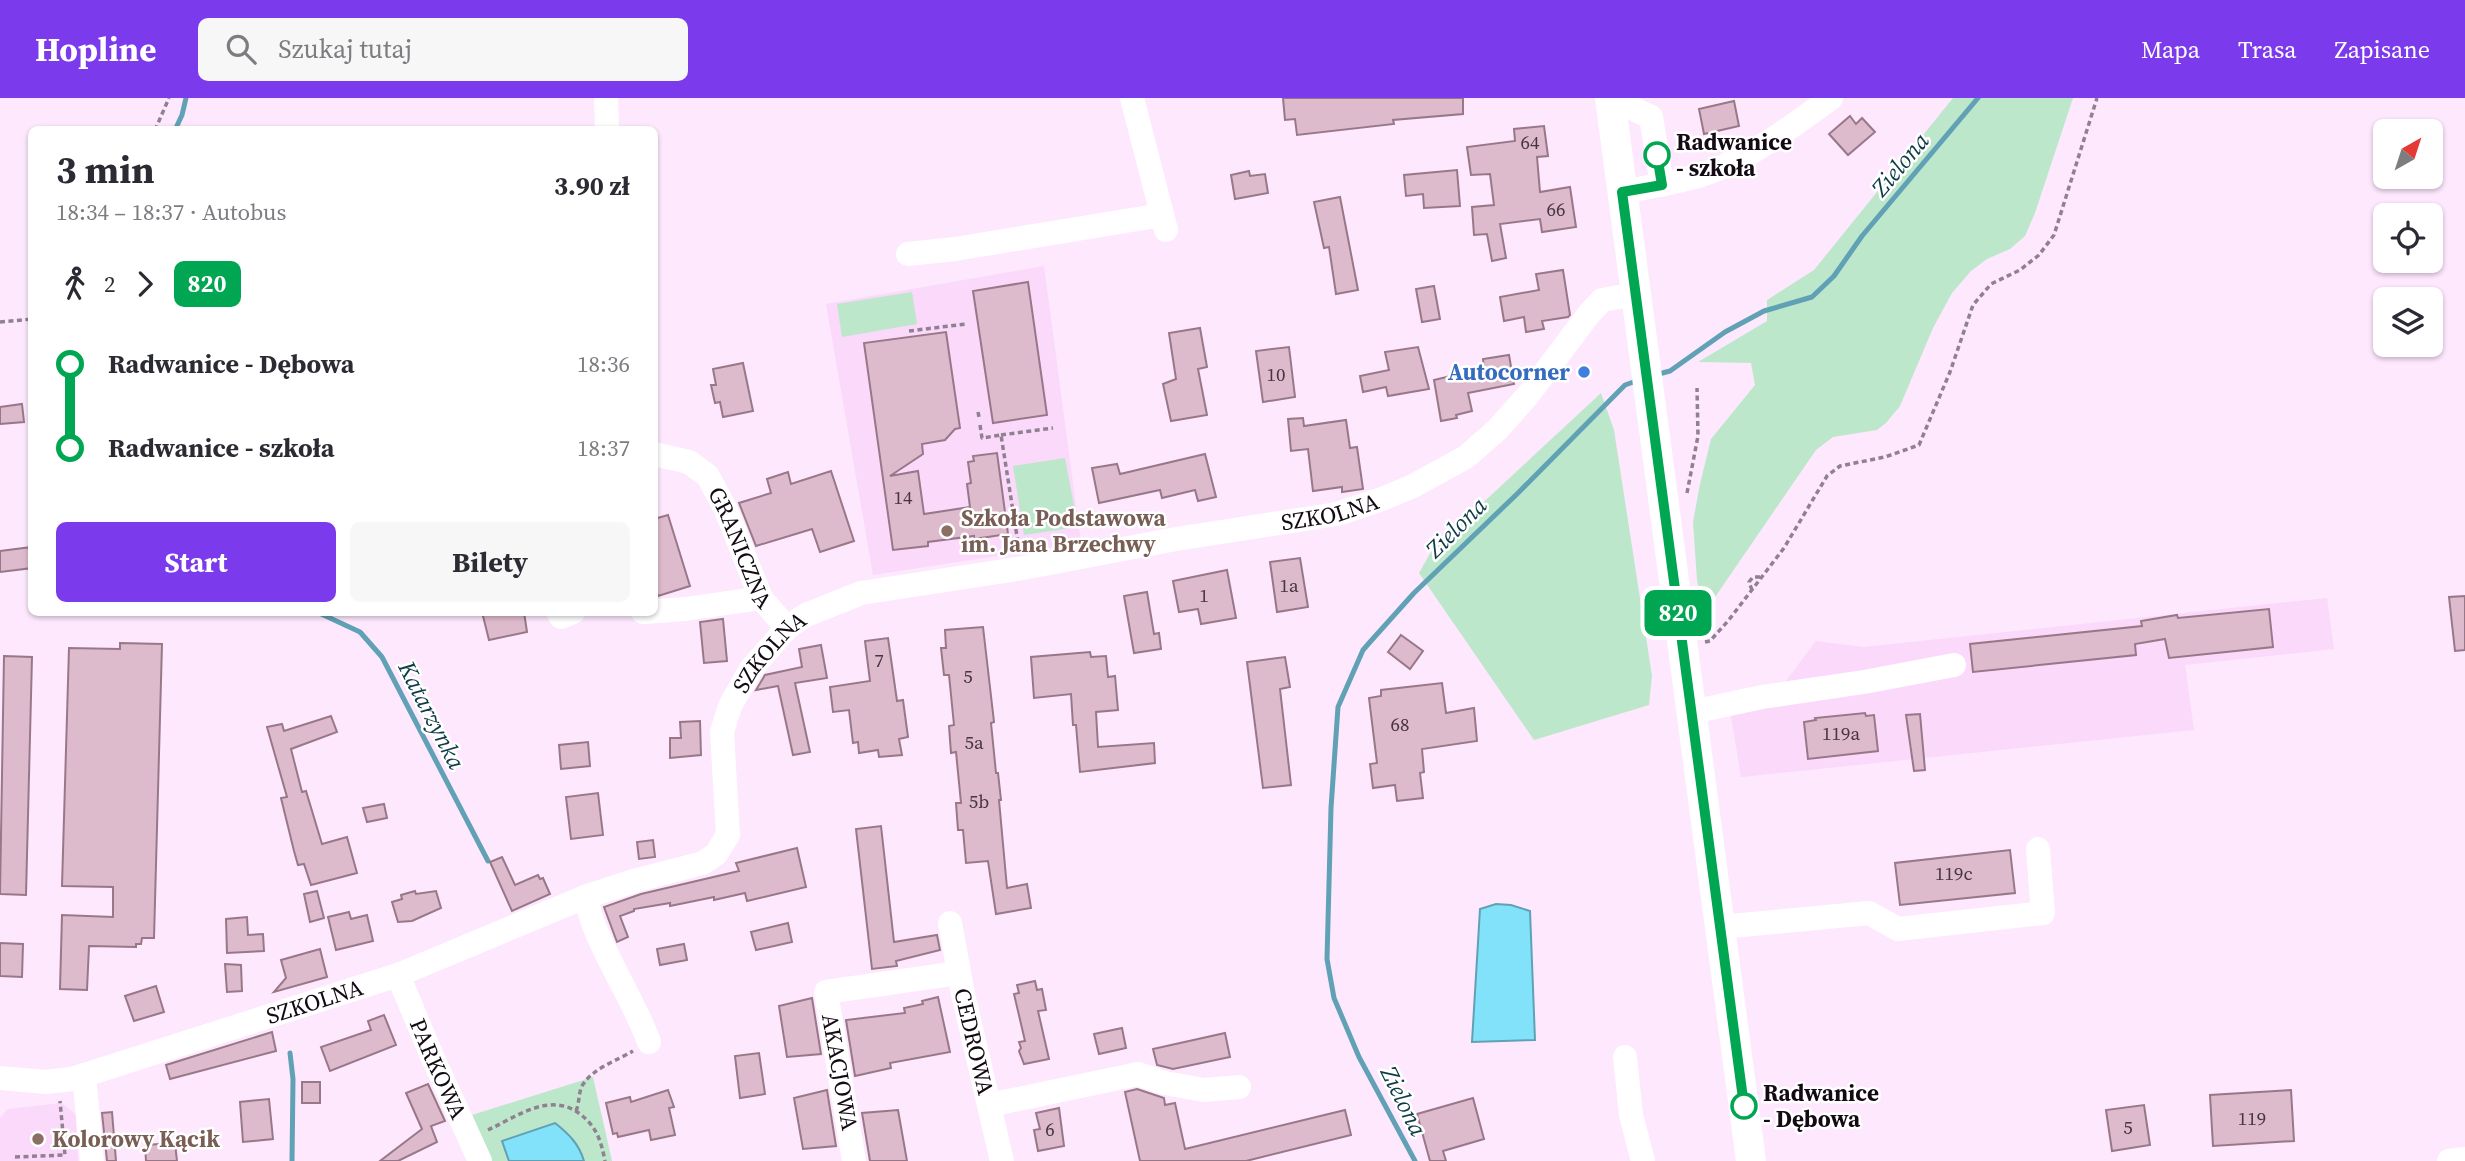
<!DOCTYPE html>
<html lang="pl">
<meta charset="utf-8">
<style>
body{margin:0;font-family:"Source Serif 4",serif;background:#f7f7f7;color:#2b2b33;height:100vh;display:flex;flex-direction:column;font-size:26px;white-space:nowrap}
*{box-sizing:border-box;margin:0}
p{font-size:23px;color:#7c7c81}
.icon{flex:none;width:38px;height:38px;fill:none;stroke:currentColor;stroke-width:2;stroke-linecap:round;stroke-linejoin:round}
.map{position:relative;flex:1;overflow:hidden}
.side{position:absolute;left:28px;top:28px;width:630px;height:490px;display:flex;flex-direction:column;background:#fff;border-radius:10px;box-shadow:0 2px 5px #0004}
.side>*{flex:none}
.badge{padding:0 14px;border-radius:10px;font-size:24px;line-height:46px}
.needle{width:46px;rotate:39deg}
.tools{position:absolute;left:2373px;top:21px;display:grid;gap:14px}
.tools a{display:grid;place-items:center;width:70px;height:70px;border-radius:10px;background:#fff;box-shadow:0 2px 5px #0004;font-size:35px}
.map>.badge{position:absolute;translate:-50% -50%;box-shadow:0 0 0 4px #fff}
.legs{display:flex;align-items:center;gap:10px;height:77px;padding:0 28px;font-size:23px}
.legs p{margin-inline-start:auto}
.overview{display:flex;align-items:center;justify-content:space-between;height:119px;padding:0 28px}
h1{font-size:38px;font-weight:700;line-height:52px}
.cta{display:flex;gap:14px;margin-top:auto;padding:14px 28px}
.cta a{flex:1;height:80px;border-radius:10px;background:#7c3aed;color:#fff;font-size:28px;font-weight:700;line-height:80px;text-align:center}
.cta a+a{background:#f7f7f7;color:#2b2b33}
ul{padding:0 28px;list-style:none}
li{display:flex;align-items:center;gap:24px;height:84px;font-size:26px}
li i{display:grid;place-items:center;width:10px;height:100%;margin:0 9px;background:currentColor}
li i::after{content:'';width:18px;height:18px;margin:-9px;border:5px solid;border-radius:50%;background:#fff}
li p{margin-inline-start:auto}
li:first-child i{background:linear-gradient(#0000 50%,currentColor 0)}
li:last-child i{background:linear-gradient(currentColor 50%,#0000 0)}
header{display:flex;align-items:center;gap:42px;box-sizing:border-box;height:98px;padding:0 35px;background:#7c3aed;color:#fff}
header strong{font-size:33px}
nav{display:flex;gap:38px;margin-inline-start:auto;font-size:24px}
.search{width:490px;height:63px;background:#f7f7f7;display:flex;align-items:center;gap:18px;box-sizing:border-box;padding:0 24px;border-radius:10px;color:#7c7c81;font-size:26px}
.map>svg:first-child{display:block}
.built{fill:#fad9fa}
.green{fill:#bde7cb}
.water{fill:#81e2fa;stroke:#60a1b5;stroke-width:2}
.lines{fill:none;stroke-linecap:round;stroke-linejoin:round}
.stream{stroke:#60a1b5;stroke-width:5}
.building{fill:#debbcc;stroke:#987888;stroke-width:2}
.path{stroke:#908190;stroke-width:3.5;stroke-dasharray:5 3.5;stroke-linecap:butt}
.minor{stroke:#fff;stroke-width:24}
.major{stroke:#fff;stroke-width:30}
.line-1-casing{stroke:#fff;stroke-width:16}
.line-1{stroke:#00a651;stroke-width:10}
.stop-1-dot{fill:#fff;stroke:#00a651;stroke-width:3.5}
.shop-dot{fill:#3f7fe0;stroke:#fff;stroke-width:2.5}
.education-dot{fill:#8d6e63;stroke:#fff;stroke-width:2.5}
.labels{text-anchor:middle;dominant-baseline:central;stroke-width:5;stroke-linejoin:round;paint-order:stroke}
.number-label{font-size:19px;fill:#463641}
.stop-label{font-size:23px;font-weight:bold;fill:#130a13;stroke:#fff;text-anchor:start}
.shop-label{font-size:23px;font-weight:bold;fill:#366cbe;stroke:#fff;text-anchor:end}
.street-label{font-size:23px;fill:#130a13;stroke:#fff}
.education-label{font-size:23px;font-weight:bold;fill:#785e54;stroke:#fff;text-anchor:start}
.water-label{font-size:24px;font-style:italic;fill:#0e3c46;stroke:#fff}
</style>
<header>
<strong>Hopline</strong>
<div class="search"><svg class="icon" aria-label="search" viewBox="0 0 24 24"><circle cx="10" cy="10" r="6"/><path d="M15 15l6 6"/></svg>Szukaj tutaj</div>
<nav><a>Mapa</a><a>Trasa</a><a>Zapisane</a></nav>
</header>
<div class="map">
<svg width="2465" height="1063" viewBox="0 0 2465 1063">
<rect width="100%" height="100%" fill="#fde8fd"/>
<g class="built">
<polygon points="1044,168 1081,445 873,477 826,206"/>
<polygon points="2327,500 2334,551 2185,567 2194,632 1741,679 1727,594 1783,587 1816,543 1863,549"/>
<polygon points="62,1005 76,1017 78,1063 0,1063 0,1020 8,1011"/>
</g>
<g class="green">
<polygon points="1953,0 2073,0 2035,115 2025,138 2010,151 1987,161 1971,173 1952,195 1933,230 1900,308 1886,325 1877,332 1833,339 1816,352 1713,502 1702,504 1697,482 1693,424 1700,386 1711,341 1755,287 1751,265 1698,264 1767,223 1767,202 1814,172"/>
<polygon points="912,194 917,226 842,239 837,206"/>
<polygon points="1601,295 1614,332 1652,578 1649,607 1534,642 1419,475 1432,452"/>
<polygon points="1065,360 1078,429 1024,437 1013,368"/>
<polygon points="593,979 612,1063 492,1063 472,1017"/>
</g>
<g class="water">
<polygon points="1496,806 1511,807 1530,813 1535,942 1472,944 1480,811"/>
<path d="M555 1025C569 1036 579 1046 584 1063H509L502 1043Z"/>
</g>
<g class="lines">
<g class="stream">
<polyline points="175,32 182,17 186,0"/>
<polyline points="1655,277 1670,273 1725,234 1764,213 1812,199 1834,178 1862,138 1978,0"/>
<polyline points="317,514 360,534 382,559 488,763"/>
<polyline points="290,955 293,981 292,1063"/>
<polyline points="1415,1063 1359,959 1334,900 1327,861 1331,710 1338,609 1363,552 1370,544 1414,495 1518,395 1625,287 1639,282"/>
</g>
</g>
<g class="building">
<polygon points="1283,0 1463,0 1463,16 1393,22 1394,26 1297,37 1295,21 1285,22"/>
<polygon points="1734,3 1739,28 1704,36 1699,11"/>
<polygon points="1850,18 1856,26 1862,20 1875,34 1848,57 1829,36"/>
<polygon points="1544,28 1548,58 1537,59 1540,94 1570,89 1576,129 1542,134 1540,121 1500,126 1506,160 1492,163 1487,136 1474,137 1472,109 1494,107 1490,76 1471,77 1467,49 1515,43 1514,31"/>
<polygon points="1457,72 1460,108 1424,110 1423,96 1406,98 1404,77"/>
<polygon points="1249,73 1250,78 1265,76 1268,95 1235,101 1231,77"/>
<polygon points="1340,99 1358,192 1336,196 1329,149 1324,150 1314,104"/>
<polygon points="1563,172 1570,217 1568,219 1542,223 1544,231 1526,234 1524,219 1504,223 1500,199 1539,192 1536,176"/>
<polygon points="1028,184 1047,317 993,325 973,193"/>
<polygon points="1434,188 1440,221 1422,224 1416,191"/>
<polygon points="1200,230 1207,269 1198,271 1207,317 1171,323 1163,286 1176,281 1169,235"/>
<polygon points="946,234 960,330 955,331 945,342 922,346 923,356 890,378 918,373 924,416 970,409 967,386 971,385 968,364 974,363 973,358 997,355 1008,436 974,441 974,438 928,444 928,448 893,452 864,245"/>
<polygon points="1289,249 1295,299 1263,304 1256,253"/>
<polygon points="1418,249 1429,291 1388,298 1386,289 1363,294 1360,278 1389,272 1385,254"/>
<polygon points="1509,257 1514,286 1468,295 1472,313 1456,317 1457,320 1441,323 1434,282 1484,270 1483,261"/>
<polygon points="743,265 753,313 723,319 720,304 715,305 711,287 716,287 713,271"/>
<polygon points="22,306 24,324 0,326 0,309"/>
<polygon points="1303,320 1304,328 1346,322 1350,350 1357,349 1363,391 1342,394 1342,389 1313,393 1308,351 1291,353 1288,321"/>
<polygon points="1205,356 1216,399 1198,403 1195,392 1162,400 1160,392 1099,405 1092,370 1117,366 1120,376"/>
<polygon points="831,373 854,443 820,454 812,431 756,448 739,405 771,395 767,381 788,374 791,386"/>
<polygon points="668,417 690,488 658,498 654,486 654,421"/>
<polygon points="32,449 32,470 0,474 0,453"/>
<polygon points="1300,460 1308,509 1277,514 1270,464"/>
<polygon points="1227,472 1236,520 1201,526 1198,511 1179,514 1173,483"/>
<polygon points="1147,494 1154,536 1159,535 1161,551 1134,555 1124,498"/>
<polygon points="2465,498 2465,552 2455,553 2449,499"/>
<polygon points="2269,511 2273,549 2169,560 2165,541 2135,546 2136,557 1973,574 1970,546 2142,528 2141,523 2177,517 2178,520"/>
<polygon points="482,514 524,514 527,534 489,542"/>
<polygon points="723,521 727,563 704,565 700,524"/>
<polygon points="983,529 994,624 991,625 996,675 998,675 1001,702 999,702 1007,790 1027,786 1031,810 996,816 988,763 966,765 963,732 958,732 956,705 961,705 956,654 951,655 949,628 954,627 949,577 944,577 941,550 946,550 945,532"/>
<polygon points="1401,537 1423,553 1410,571 1388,554"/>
<polygon points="888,540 897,603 903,602 908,639 899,641 902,657 879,659 878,652 859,655 858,644 853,645 849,612 833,614 830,589 870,583 865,543"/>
<polygon points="120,545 162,546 154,840 142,840 141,846 136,846 136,849 89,848 87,892 60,891 62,817 113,819 113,789 62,788 69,550 120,551"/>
<polygon points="821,547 827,580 795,585 810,654 793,657 778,588 756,592 765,577 802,569 799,551"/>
<polygon points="1090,554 1091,559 1106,558 1108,579 1115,578 1118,612 1096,614 1098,649 1154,645 1155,665 1080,674 1076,627 1073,627 1071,596 1034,600 1031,559"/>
<polygon points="4,558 32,559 26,797 0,796"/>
<polygon points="1285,559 1290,589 1280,591 1291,687 1263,690 1247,564"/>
<polygon points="1442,585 1446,615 1474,610 1477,643 1422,651 1424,674 1420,675 1423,700 1397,703 1395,687 1373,690 1370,666 1377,665 1369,600 1381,598 1381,592"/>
<polygon points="1865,615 1866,618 1874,617 1878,653 1808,661 1804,624 1816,622 1815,620"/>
<polygon points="1920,616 1925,672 1914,673 1906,617"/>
<polygon points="331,618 337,634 291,651 302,694 306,693 322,746 347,739 357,775 311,787 304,766 298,767 294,753 281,700 287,699 267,629 282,626 284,633"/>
<polygon points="700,623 701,657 670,660 670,640 681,640 680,624"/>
<polygon points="588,644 590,668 561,671 559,647"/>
<polygon points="598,695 603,737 571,741 566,699"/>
<polygon points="384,706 387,720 367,724 363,710"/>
<polygon points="881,728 894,844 937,837 940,852 896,863 897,868 872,871 856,731"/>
<polygon points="653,742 655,759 639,761 637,744"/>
<polygon points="797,750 806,789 747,803 745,795 714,802 714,799 670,808 670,805 634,811 634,813 620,818 628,839 617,844 604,809 641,796 739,773 736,765"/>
<polygon points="2010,752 2015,795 1900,807 1895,765"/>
<polygon points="502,759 515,787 538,777 540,781 543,780 550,796 512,813 490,764"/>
<polygon points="317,793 324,820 310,824 304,796"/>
<polygon points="415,793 416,796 436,793 441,810 412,823 398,824 392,804 402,801 401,797"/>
<polygon points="349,814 351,821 367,817 373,843 336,852 328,819"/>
<polygon points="247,819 248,837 263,836 264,853 227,855 226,821"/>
<polygon points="788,825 792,844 756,852 751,834"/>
<polygon points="0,845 23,846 22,879 0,878"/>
<polygon points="684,846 687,862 660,867 657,851"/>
<polygon points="320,851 327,879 274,894 286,880 281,862"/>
<polygon points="225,866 241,867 242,893 227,894"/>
<polygon points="1035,883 1037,892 1042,891 1046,912 1038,913 1049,961 1024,966 1019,953 1021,950 1019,944 1025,943 1014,896 1019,895 1017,887"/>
<polygon points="156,888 164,914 134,923 125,898"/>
<polygon points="938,899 950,954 890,965 891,970 855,978 846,922 905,915 904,910 923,906 922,903"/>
<polygon points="812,900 821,956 787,959 779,908"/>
<polygon points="384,917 396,947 330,973 321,949 371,932 368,923"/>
<polygon points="1122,930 1126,950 1099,956 1094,936"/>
<polygon points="272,934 276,953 170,981 166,967"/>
<polygon points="1225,935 1230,959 1173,971 1157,967 1153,951"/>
<polygon points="759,955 765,996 740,1000 735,958"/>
<rect x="302" y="984" width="18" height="21"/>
<polygon points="428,986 445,1023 431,1028 437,1044 398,1063 380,1063 422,1031 406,995"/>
<polygon points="1137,991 1164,1000 1165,1007 1175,1005 1185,1051 1345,1012 1351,1037 1246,1063 1140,1063 1125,994"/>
<polygon points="668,992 674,1009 669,1010 675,1037 651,1042 649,1032 618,1039 617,1035 613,1036 606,1005 630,999 631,1004"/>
<polygon points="827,992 836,1048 803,1051 794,1000"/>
<polygon points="2291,992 2294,1043 2213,1048 2210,997"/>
<polygon points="1473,1000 1484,1041 1443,1053 1446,1063 1430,1063 1417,1016"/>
<polygon points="269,1001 273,1041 243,1044 240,1004"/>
<polygon points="2144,1007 2150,1047 2112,1053 2106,1012"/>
<polygon points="1059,1010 1064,1048 1038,1053 1034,1032 1040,1031 1036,1015"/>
<polygon points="898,1012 907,1063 870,1063 862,1015"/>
<polygon points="112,1014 116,1063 107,1063 102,1015"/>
<polygon points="175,1045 177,1063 146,1063 145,1047"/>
</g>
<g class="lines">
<g class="path">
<polyline points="155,32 169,0"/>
<polyline points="0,224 32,221"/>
<polyline points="909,233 966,226"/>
<polyline points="978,314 979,319"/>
<polyline points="980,327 982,340 1001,337 1019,451"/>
<polyline points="1001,337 1053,330"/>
<polyline points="1687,395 1698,338 1697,290"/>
<polyline points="1752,492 1749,484 1753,479 1762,479"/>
<polyline points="1705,544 1710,543 1728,523 1784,450 1827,378 1840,368 1885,359 1919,347 1950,274 1973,207 1991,186 2020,172 2039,157 2054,137 2097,0"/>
<path d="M576 1013C580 1004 578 992 584 985 594 970 618 962 633 953"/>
<path d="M488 1032C516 1019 550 993 580 1016 597 1029 601 1043 605 1063"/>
<polyline points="15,1059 65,1057 60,1003"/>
</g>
<g class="minor">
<polyline points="606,0 607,32"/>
<polyline points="1132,0 1166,132"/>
<polyline points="1610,0 1651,19 1662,87"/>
<path d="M1622 94C1648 89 1675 85 1701 77 1746 63 1793 28 1831 0"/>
<polyline points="908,156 955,151 1162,117"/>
<path id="s1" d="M654 356 689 364 708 378 726 412 761 500 787 530"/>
<polyline points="558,514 561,519 573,514"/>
<polyline points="643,514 686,511 761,500"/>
<polyline points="1692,614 1762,599 1864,584 1954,567"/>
<path d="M585 799C589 811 592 824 597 835 613 873 635 906 649 944"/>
<path id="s2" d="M950 825 963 896 1002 1063"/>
<polyline points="1721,829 1869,815 1898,831 2043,815 2038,751"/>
<path id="s3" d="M398 877 431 956 480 1063"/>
<polyline points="1625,959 1631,1017 1643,1063"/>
<polyline points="84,977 92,1063"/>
<path id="s4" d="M0 980 46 984 72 981 398 877 585 799 637 782 703 765 716 756 728 737 722 634 730 608 751 571 787 530 806 517 861 495 1023 470 1176 441 1337 416 1382 401 1413 388 1466 359 1498 331 1528 297 1589 216 1602 202 1636 196"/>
<polyline points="989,1007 1138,976 1165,985 1204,992 1239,989"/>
<polyline points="854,1063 826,894 958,875"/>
<polyline points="2449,1063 2465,1061"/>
</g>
<polyline class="major" points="1610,0 1751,1063"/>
</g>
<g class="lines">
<g class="line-1-casing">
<polyline id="line-1" points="1657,57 1662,87 1622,94 1744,1008"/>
</g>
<use href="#line-1" class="line-1"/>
</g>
<g class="stop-1-dot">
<circle cx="1657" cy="57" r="12"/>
<circle cx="1744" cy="1008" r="12"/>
</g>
<circle class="shop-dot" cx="1584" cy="274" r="7"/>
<g class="education-dot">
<circle cx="947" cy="433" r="7"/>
<circle cx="38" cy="1041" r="7"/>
</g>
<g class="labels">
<g class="number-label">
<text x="1530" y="44">64</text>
<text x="1556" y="111">66</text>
<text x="1276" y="276">10</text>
<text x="903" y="399">14</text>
<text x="1289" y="487">1a</text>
<text x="1204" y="497">1</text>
<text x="879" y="562">7</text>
<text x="968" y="578">5</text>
<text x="1400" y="626">68</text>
<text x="1841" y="635">119a</text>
<text x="974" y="644">5a</text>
<text x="979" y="703">5b</text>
<text x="1954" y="775">119c</text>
<text x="2252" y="1020">119</text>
<text x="2128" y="1029">5</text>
<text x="1050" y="1031">6</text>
</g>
<g class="stop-label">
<text x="1676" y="44">Radwanice<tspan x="1676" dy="26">- szkoła</tspan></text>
<text x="1763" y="995">Radwanice<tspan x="1763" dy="26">- Dębowa</tspan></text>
</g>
<g class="shop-label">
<text x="1570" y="274">Autocorner</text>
</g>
<g class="street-label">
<text stroke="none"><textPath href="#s4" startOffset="1564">SZKOLNA</textPath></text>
<text stroke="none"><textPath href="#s1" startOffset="138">GRANICZNA</textPath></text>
<text stroke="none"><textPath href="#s4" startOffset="976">SZKOLNA</textPath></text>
<text stroke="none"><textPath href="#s4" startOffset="327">SZKOLNA</textPath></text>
<text stroke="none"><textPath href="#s2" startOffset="121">CEDROWA</textPath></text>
<text stroke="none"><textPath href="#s3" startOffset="102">PARKOWA</textPath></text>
<text transform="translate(840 974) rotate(80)">AKACJOWA</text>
</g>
<g class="education-label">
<text x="961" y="420">Szkoła Podstawowa<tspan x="961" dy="26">im. Jana Brzechwy</tspan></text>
<text x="52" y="1041">Kolorowy Kącik</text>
</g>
<g class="water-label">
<text transform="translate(1900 66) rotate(-50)">Zielona</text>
<text transform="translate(1456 429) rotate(-45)">Zielona</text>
<text transform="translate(432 617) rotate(63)">Katarzynka</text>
<text transform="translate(1404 1003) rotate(64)">Zielona</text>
</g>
</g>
</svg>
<div class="tools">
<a><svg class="needle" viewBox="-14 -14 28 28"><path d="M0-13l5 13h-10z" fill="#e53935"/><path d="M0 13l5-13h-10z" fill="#7c7c81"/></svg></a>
<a><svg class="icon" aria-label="locate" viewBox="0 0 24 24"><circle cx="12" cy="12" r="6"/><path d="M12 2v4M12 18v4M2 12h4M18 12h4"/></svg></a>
<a><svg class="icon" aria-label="layers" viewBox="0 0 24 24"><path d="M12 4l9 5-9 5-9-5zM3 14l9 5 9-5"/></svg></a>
</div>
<b class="badge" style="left:1678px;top:515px;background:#00a651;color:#fff">820</b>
<section class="side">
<div class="overview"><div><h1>3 min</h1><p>18:34 – 18:37 · Autobus</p></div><b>3.90 zł</b></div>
<div class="legs"><svg class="icon" aria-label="walk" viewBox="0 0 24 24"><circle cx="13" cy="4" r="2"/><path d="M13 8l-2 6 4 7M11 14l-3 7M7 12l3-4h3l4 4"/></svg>2<svg class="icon" aria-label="forward" viewBox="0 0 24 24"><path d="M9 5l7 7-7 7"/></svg><b class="badge" style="background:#00a651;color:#fff">820</b></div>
<ul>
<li><i style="color:#00a651"></i><b>Radwanice - Dębowa</b><p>18:36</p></li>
<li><i style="color:#00a651"></i><b>Radwanice - szkoła</b><p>18:37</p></li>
</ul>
<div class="cta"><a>Start</a><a>Bilety</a></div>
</section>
</div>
